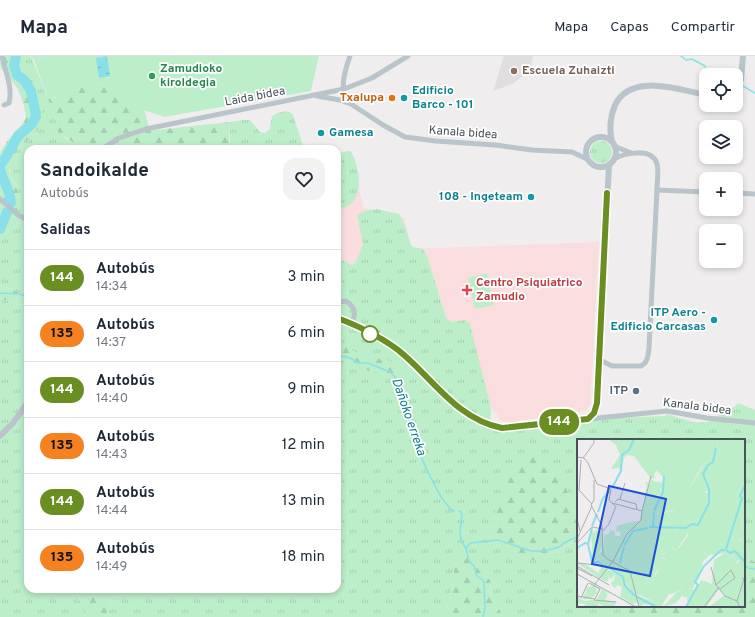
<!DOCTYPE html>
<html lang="es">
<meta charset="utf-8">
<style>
body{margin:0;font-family:Overpass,sans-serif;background:#f2f2f3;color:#1f2937;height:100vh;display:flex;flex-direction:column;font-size:15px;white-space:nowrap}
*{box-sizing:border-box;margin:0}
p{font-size:13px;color:#747a83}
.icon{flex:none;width:22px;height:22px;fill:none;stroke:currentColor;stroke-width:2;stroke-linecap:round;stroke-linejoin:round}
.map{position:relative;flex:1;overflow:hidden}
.drawer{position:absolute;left:24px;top:89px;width:317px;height:448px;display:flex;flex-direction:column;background:#fff;border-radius:12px;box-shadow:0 2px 6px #0003}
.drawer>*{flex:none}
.badge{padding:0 8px;border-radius:13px;font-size:14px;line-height:26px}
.buttons{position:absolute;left:699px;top:12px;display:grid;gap:8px}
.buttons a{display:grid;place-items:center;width:44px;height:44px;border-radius:8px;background:#fff;box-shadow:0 2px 6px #0003;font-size:20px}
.map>.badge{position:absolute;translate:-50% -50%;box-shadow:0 0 0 2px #fff}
h2{padding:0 16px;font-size:15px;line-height:36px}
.round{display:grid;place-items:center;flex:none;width:42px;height:42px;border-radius:12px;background:#f2f2f3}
.summary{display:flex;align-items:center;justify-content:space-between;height:68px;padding:0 16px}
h1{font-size:19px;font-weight:700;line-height:30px}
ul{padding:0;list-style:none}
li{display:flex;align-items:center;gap:12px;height:56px;padding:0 16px;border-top:1px solid #e0e1e3}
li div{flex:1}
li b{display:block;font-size:15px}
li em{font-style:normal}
li .badge{min-width:44px;font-weight:700;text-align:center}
header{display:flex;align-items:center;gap:24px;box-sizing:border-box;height:56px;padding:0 20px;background:#fff;border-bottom:1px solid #e0e1e3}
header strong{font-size:19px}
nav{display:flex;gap:22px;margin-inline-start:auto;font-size:14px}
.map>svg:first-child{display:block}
.education{fill:#e1dee0}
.medical{fill:#faddde}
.grass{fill:url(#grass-tufts)}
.forest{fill:url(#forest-firs)}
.pitch{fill:#bceeca}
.water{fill:url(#water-ripples)}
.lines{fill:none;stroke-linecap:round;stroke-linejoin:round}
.stream{stroke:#89e0ea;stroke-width:1.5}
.river{stroke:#89e0ea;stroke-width:10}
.minor{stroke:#b9c4cb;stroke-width:5}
.tertiary{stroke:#b9c4cb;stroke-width:6}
.line-casing{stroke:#fff;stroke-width:9}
.line{stroke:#6b8e23;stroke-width:6}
.education-dot{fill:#8d6e63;stroke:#fff;stroke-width:1.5}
.leisure-dot{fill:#2e9e5b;stroke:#fff;stroke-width:1.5}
.food-dot{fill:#e8710a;stroke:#fff;stroke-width:1.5}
.culture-dot{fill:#0f9aa8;stroke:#fff;stroke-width:1.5}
.health-dot{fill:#e0444e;stroke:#fff;stroke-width:1.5}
.stop-dot{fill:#fff;stroke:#6b8e23;stroke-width:2}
.service-dot{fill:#5c6f8a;stroke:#fff;stroke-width:1.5}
.labels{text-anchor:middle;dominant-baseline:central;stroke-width:3.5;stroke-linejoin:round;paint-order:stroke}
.leisure-label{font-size:12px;font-weight:bold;fill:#27864d;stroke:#fff;text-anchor:start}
.education-label{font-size:12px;font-weight:bold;fill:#785e54;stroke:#fff;text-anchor:start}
.culture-label{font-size:12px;font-weight:bold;fill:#0d838f;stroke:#fff;text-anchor:start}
.street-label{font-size:12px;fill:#46535b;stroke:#fff}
.food-label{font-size:12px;font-weight:bold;fill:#c56008;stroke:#fff;text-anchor:end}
.health-label{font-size:12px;font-weight:bold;fill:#be3a42;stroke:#fff;text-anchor:start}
.service-label{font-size:12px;font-weight:bold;fill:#4e5e75;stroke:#fff;text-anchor:end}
.water-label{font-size:13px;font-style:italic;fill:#0e8090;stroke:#fff}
.inset-river{fill:none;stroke:#89e0ea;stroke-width:2}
.inset-road{fill:none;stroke:#acafb3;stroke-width:1}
.view{fill:#1d4ed8;fill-opacity:0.15;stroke:#1d4ed8;stroke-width:2}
.inset-edge{fill:none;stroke:#46535b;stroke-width:2}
</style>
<header>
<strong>Mapa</strong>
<nav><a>Mapa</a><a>Capas</a><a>Compartir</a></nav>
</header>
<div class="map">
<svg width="755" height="561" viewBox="0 0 755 561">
<defs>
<pattern id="grass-tufts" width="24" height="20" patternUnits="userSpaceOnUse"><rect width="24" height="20" fill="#bceeca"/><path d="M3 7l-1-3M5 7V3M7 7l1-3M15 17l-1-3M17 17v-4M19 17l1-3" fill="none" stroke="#a3ceb0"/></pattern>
<pattern id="forest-firs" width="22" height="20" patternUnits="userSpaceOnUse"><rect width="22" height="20" fill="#bceeca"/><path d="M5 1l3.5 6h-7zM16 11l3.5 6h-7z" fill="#a3ceb0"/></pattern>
<pattern id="water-ripples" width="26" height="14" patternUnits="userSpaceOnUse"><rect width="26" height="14" fill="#89e0ea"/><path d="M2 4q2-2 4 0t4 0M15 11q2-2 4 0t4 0" fill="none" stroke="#72b8c1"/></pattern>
</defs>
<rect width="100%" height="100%" fill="#f0edee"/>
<polygon class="education" points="504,0 533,0 531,10 525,19 512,28 493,35"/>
<polygon class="medical" points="337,108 354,113 364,152 404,162 411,193 599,186 590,349 586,354 576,358 506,366 501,365 498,362 497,358 492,353 488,355 337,244"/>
<g class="grass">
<path d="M31 0 56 63V73L65 82 83 93H28V240L0 229C0 219 0 197 0 189 4 176 19 161 20 147 21 130 5 123 11 105 16 87 40 79 42 61 45 38 13 22 20 3Z"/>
<polygon points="286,55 290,56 293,59 304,93 227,93 230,88 230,66 244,64 250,64 260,76 265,77 270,73 272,60 278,57"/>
<circle cx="601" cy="96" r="11"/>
<path d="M346 95H350C355 101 356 108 358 115 361 133 358 150 337 154V98Z"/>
<path d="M377 153 399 158 405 170 411 189 413 191 423 193 427 200 446 262 451 266 465 264 470 268 490 348 491 357 490 364 492 366 510 373 587 363 666 360V358C680 361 698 371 712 364 716 362 718 359 722 357 728 353 734 353 738 347L755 354V506L752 505 744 487V384H578V460L572 449 566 431 546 414 538 402 508 416 502 441 492 466 491 474 503 489 524 502H544L570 488 578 486V550H622L627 561H502L498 550 491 543 490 524 479 516 477 509 479 507 464 501 458 505 454 509V523L445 561H105L113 542 123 533H337V204L345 205 352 209 356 206 363 188 357 159 365 155Z"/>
<polygon points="0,242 17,248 28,249 28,533 78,533 79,543 86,561 0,561"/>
</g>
<g class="forest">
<path d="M3 0H47L34 4 31 0 20 3C13 20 41 36 43 55 45 79 17 85 11 105 5 123 19 128 20 145 21 157 6 178 0 189V97L8 84 23 67 26 61 24 50 18 33 1 13 0 7Z"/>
<polygon points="95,27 112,31 122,40 144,54 149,71 156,74 230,66 229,90 227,93 193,93 180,90 167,93 83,93 59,77 55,71 56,63 48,43"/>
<polygon points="0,229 28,240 28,249 17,248 0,242"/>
<path d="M337 286C346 290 353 296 362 299 385 306 412 301 408 337L405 339 396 335 391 324 386 319 351 310 337 301Z"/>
<path d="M534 400 538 402 546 414 560 424 566 431 572 449 578 460V486C562 488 550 504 533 504 523 504 493 487 491 477 489 464 499 451 502 439 505 431 504 420 510 413 516 407 526 401 534 400Z"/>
<polygon points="744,487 752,505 755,506 755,561 627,561 622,550 744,550"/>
<path d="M464 501 469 502 479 507 477 509C478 517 485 519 490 524L491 543 498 550 502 561H445L454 523V509L458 505Z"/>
<polygon points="78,533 123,533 113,542 105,561 86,561 79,543"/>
</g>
<g class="pitch">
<polygon points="47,0 319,0 311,35 164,61 144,54 122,40 112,31 95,27 48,43 34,4"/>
<polygon points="487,217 494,249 475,253 468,222"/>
</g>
<polygon class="water" points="107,0 110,20 99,22 96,2"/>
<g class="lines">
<g class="stream">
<polyline points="681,0 686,4 692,3 705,10 709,19"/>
<polyline points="743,30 755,37"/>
<polyline points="0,237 20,238 28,241"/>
<path d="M337 297 342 300 350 302 359 307H368L390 316 398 324 399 330 397 340C404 348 406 358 410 368 411 372 411 376 412 380 419 395 440 449 454 455"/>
<polyline points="459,455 461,456 462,458 460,475 461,485 466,492 469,505 474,510 477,520 484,525 485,553 483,561"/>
<polyline points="466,492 470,487 498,484 531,495 545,495 559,491 564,487 578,480"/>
<polyline points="744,508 748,512 755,513"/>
</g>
<g class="river">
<polyline points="0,109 6,101 18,80 32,68 36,60 31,35 24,24 17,19 14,10 16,0"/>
<path d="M0 113C3 125 10 134 11 147"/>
<polyline points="0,173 7,156"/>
</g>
<g class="minor">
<path d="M2 0C5 15 13 31 9 47L4 49"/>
<polyline points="317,40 340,44 351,48 383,69 405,81 436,85 495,89 532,94 572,96 587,103"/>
<path d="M346 46C340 31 345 14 350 0"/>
<polyline points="614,90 631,97"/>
<polyline points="102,93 119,82 146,73 344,33 372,22 408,0"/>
<polyline points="657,134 706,136"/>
<polyline points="736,137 755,138"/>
<polyline points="0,143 18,159 28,164"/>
<path d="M337 248 339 246 346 245C355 251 357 258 351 267"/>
<path d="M600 304 612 310H641C648 306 648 300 649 292L657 134C657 126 659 116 657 108 652 91 625 97 614 103"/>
<polyline points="588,363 667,355 707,362 755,367"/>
</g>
<g class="tertiary">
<polyline points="736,31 741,24 743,0"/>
<circle cx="601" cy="96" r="15"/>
<path d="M612 86C609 73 610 61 615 49 631 16 679 34 706 39"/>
<path d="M337 262C357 269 389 286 404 299 435 326 459 364 502 372L588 363 594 357 597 347 609 109"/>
<polyline points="0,380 13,367 28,346"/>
</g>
</g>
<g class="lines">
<g class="line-casing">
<path id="line" d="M337 262C357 269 389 285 404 299 435 326 459 364 502 372L588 363 594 357 597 347 607 137"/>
</g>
<use href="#line" class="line"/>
</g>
<circle class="education-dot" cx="514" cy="15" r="4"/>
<circle class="leisure-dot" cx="152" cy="20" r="4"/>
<circle class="food-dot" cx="392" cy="42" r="4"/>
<g class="culture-dot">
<circle cx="404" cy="42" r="4"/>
<circle cx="321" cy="77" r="4"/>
<circle cx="531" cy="141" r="4"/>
<circle cx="714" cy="264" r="4"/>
</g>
<path class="health-dot" d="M465 228h4v4h4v4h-4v4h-4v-4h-4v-4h4z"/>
<circle class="stop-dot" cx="370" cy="278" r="8"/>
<circle class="service-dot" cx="636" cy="335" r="4"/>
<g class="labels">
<g class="leisure-label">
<text x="160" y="13">Zamudioko<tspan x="160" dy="14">kiroldegia</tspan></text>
</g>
<g class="education-label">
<text x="522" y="15">Escuela Zuhaizti</text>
</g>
<g class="culture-label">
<text x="412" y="35">Edificio<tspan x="412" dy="14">Barco - 101</tspan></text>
<text x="329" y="77">Gamesa</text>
<text x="523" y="141" text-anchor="end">108 - Ingeteam</text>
<text x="706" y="257" text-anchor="end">ITP Aero -<tspan x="706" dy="14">Edificio Carcasas</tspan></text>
</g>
<g class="street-label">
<text transform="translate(255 41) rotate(-11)">Laida bidea</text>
<text transform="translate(463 77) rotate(4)">Kanala bidea</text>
<text transform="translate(697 351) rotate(7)">Kanala bidea</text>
</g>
<g class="food-label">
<text x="384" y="42">Txalupa</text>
</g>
<g class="health-label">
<text x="476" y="227">Centro Psiquiatrico<tspan x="476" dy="14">Zamudio</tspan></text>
</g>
<g class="service-label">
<text x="628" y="335">ITP</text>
</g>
<g class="water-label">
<text transform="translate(408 361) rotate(71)">Dañoko erreka</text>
</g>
</g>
<g transform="translate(577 383)">
<rect width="168" height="168" fill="#f0edee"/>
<path d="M108 0H141L140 7 148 26 158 38 162 34 161 44 156 43 139 11 116 17 104 4ZM127 26H130L126 35 130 49 125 52H118L113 48ZM139 37H149L132 48 129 39ZM74 40 78 43H84L83 50 85 54 71 67 80 72 68 79 74 85 78 82V76L99 71 100 65 104 61 114 66 119 60 125 62 126 54H132L129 62 131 67 120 84 121 78 113 84 92 75 91 77 98 81 96 84 89 85 86 81 84 86 77 87 85 93 94 90 99 93 100 87 120 95 123 90 125 93 120 100 116 95 111 94 101 109 99 111 95 108 91 115 85 114 84 118 88 121 85 127H76L66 122 71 128 82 130 79 132 77 138 86 129H99L105 149 98 154 88 149 81 159 85 164 83 165 55 153 45 137 38 133 40 127 37 131 22 122 16 123 29 118 33 112 35 108 28 113 30 105 27 103V96L32 95 33 91 38 92V97H43L44 93 39 92 40 87 53 83 63 82 70 47 68 42 73 46ZM168 76V97L160 103 156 100 157 96 163 97 158 94V90H163L165 93 164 79ZM148 114 158 118 160 121 162 120 157 128 161 132 166 127 168 129V168H145L153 160 159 159 163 152 159 154 155 150 149 157 142 150 129 168H110L124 141 135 145 137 121ZM25 127 43 137 48 148 58 158 71 163V166L67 165 63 168 60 163 56 165 43 158 45 148 41 146 37 149 34 144 37 142 38 135 34 140 32 138 30 143 23 139 24 136 21 134ZM115 146 110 152 115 149 117 152 110 163V159L105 157 99 164 86 168 99 154Z" fill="#bceeca"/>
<path d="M31 0H108L104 4 116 17 139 10 156 43 160 44 162 34 158 39 148 26 140 7 141 0H168V76L164 79 165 94 163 90H158V94L163 98 157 96 156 100 161 103 168 97V129L166 127 162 132 159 130 157 128 163 121H159L157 117 148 114 133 116 126 122 123 136 116 149 107 150 97 154 92 155 84 168H78L58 158 48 148 43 137 32 129 26 127 22 124H15L13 117 15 113 16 123 22 122 37 131 41 127 38 133 45 137 51 148 60 157 85 165 81 159 88 149 98 154 105 149 99 129H86L77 138 82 130 71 128 65 122 72 123 76 127H85L88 120 84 118 85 115H91L93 108 99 111 102 109 112 95 106 92 109 90 104 88 101 90 99 87V93L94 90 85 93 77 88 84 86 86 81 89 85 96 84 98 81 91 77 92 75 113 84 121 77 120 84 131 66 129 64 131 52 126 54 125 62 119 60 114 66 104 61 99 72 95 71 78 76V81L75 85 69 82 68 78 79 72 71 67 76 60 85 56 83 47 87 39 79 31 77 38H80L74 40 57 17 50 16 47 19 44 32 41 29 34 30 43 16 39 6ZM126 26 130 27 124 38 128 39 130 49 125 52H118L113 47ZM149 37 132 48 129 40 139 37ZM27 103 30 105 28 113 35 108 30 118 20 121V116L26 111ZM155 150 159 154 162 152 159 159 153 160 145 168H132Z" fill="#bceeca" fill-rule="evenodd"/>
<path d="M0 124 10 126 24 136 22 139ZM12 142 34 155 28 153 31 156 28 161 40 163 36 168H27L22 164 21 168H7L8 165 0 164V158L8 162 20 160 25 151 18 147 20 154 16 158H13L17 160H6L7 155 12 156 8 154 10 148 17 147Z" fill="#bceeca"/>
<path d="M20 91 25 94V109L20 116V121L16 122 14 94Z" fill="#bceeca"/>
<path class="inset-river" d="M35 49 44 32 45 16 52 11 57 0M132 64V50L126 35 131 26 136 23 139 9M77 72 86 53 87 37M21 73 26 59 33 52M15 87 20 75M72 88 109 89 115 85 121 86 132 64M76 88 77 73M11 105 15 89M47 107 56 92 71 89M0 109 8 104 11 105 15 123H22L26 127H30M149 110 165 59 163 57 168 46M149 111 153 114 158 112 168 123M43 124 47 108M31 128 46 138 48 147 57 156 79 168M109 168 121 146 118 143 127 127 144 111H148"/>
<path class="inset-road" d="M0 18 7 19 11 24 20 45 34 50 32 61 38 67M6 19 17 4V0M4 21 2 51 15 65M17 41V61L14 66 25 87 26 116 32 121 53 132 62 168M43 60 48 44M38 63 41 60 59 65 60 70M65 72 74 37M0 80 3 92M26 92 32 85 39 67M0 100 15 67M0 104 15 88 26 90M0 124 20 126M0 127 32 146M134 128 139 146 148 157 160 162 163 168M0 129 15 137M0 135 59 168M18 145 36 122 50 95 64 81 65 72 35 64M139 146 154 131 158 139 143 150M0 157 18 160 23 150 12 144M4 159 11 144M17 161 39 163M160 162 167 140 165 139M127 168 142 148"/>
<path class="view" d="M32 47 89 60 73 137 15 125Z"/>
<rect width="168" height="168" class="inset-edge"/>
</g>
</svg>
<div class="buttons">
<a><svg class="icon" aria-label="locate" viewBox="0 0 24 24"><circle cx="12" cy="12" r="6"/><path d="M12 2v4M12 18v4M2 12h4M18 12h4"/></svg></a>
<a><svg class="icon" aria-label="layers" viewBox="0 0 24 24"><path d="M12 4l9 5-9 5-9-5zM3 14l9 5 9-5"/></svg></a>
<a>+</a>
<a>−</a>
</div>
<b class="badge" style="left:559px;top:366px;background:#6b8e23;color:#fff">144</b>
<section class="drawer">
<div class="summary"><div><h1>Sandoikalde</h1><p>Autobús</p></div><a class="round"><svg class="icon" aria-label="heart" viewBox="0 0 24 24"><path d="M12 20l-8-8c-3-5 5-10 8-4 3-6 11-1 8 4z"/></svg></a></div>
<h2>Salidas</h2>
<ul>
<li><span class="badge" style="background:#6b8e23;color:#fff">144</span><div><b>Autobús</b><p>14:34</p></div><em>3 min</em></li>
<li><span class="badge" style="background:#f58220;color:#111">135</span><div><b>Autobús</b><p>14:37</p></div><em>6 min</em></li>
<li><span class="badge" style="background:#6b8e23;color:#fff">144</span><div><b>Autobús</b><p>14:40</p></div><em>9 min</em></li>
<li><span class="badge" style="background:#f58220;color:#111">135</span><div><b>Autobús</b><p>14:43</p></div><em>12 min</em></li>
<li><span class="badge" style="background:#6b8e23;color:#fff">144</span><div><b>Autobús</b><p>14:44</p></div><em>13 min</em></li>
<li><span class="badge" style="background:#f58220;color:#111">135</span><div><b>Autobús</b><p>14:49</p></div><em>18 min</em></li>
</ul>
</section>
</div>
